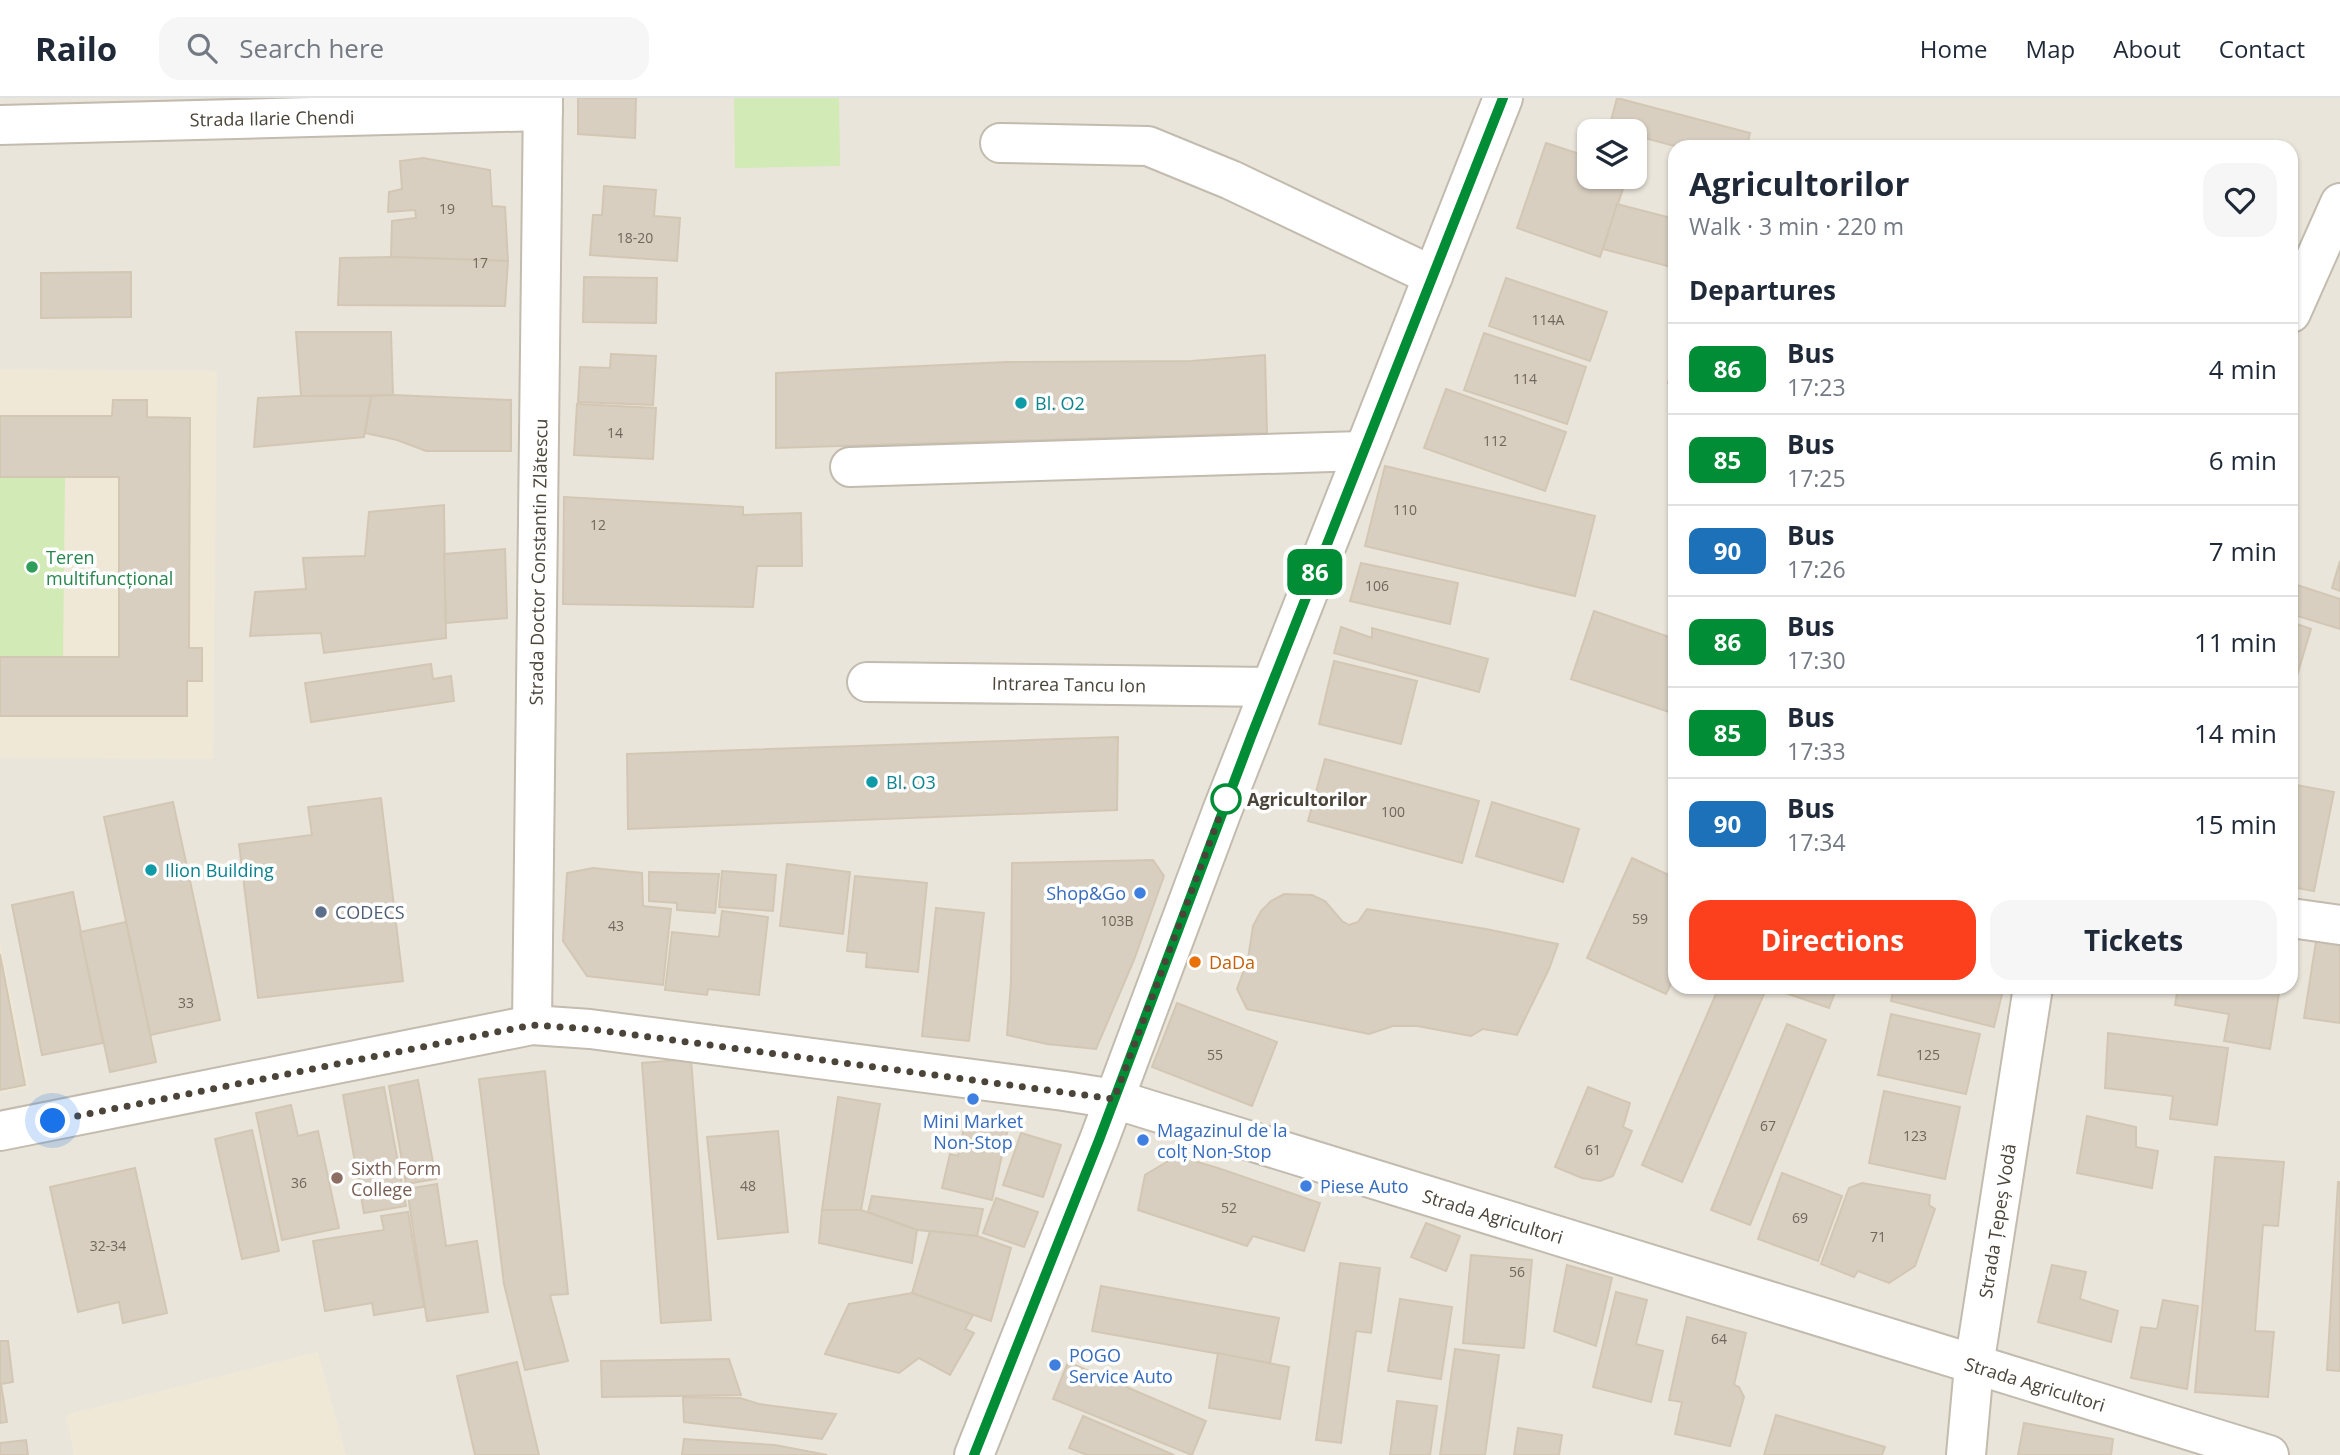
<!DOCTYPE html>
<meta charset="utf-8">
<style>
body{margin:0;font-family:"Open Sans",sans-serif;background:#f6f6f7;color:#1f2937;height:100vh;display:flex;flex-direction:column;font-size:26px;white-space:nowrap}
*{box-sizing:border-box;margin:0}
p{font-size:23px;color:#747a83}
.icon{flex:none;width:38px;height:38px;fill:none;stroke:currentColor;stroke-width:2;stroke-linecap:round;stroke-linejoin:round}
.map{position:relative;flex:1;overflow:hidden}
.sheet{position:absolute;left:1668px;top:42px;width:630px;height:854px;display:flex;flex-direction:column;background:#fff;border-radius:21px;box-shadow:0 2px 5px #0004}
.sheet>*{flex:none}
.badge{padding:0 14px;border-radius:10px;font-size:24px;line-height:46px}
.fabs{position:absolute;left:1577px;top:21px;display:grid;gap:14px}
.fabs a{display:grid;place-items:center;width:70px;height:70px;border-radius:14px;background:#fff;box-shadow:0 2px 5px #0004;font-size:35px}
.you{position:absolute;width:35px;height:35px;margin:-18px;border:5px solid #fff;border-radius:50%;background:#1a73e8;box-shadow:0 0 0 10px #1a73e833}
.map>.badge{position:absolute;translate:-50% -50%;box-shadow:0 0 0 4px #fff}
h2{padding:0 21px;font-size:26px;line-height:63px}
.round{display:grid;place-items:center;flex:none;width:74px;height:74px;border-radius:21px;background:#f6f6f7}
.summary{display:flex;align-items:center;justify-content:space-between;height:119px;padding:0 21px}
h1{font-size:33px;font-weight:700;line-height:52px}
.button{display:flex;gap:14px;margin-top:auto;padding:14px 21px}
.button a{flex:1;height:80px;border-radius:21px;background:#fc3f1d;color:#fff;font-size:28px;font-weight:700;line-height:80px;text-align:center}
.button a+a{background:#f6f6f7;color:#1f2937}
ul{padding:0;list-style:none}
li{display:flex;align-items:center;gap:21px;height:91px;padding:0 21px;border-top:2px solid #e0e1e3}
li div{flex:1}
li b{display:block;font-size:26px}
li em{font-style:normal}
li .badge{min-width:77px;font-weight:700;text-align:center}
header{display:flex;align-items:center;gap:42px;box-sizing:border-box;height:98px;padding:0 35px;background:#fff;border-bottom:2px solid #e0e1e3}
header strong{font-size:33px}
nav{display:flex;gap:38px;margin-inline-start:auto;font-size:24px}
.search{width:490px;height:63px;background:#f6f6f7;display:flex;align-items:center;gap:18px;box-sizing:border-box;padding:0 24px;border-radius:21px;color:#747a83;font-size:26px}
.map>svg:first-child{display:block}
.residential{fill:#eae5da;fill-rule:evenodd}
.education{fill:#efe8d6}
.green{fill:#d2eab5}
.building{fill:#d8cfc1;stroke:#d3c7b4;stroke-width:2}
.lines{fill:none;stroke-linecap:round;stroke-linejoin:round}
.minor-casing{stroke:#c2bbae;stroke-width:42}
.minor{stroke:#fff;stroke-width:38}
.line-casing{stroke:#fff;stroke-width:16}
.line{stroke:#008d36;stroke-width:10}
.walk{stroke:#4b4439;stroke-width:7;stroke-dasharray:0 12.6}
.culture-dot{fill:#0f9aa8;stroke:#fff;stroke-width:2.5}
.leisure-dot{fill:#2e9e5b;stroke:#fff;stroke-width:2.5}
.stop-dot{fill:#fff;stroke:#008d36;stroke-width:3.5}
.shop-dot{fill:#3f7fe0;stroke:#fff;stroke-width:2.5}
.service-dot{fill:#5c6f8a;stroke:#fff;stroke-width:2.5}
.food-dot{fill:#e8710a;stroke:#fff;stroke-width:2.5}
.education-dot{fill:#8d6e63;stroke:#fff;stroke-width:2.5}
.labels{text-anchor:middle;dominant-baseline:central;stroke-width:7;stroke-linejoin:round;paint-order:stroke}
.number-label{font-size:14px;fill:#6e675b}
.street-label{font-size:18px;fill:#4b4439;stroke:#fff}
.culture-label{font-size:18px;fill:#0d838f;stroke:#fff;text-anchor:start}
.leisure-label{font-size:18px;fill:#27864d;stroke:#fff;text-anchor:start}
.stop-label{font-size:18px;font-weight:bold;fill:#4b4439;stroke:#fff;text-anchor:start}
.shop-label{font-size:18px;fill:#366cbe;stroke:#fff;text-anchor:start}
.service-label{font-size:18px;fill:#4e5e75;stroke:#fff;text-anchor:start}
.food-label{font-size:18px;fill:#c56008;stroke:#fff;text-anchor:start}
.education-label{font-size:18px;fill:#785e54;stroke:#fff;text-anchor:start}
</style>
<header>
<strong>Railo</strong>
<div class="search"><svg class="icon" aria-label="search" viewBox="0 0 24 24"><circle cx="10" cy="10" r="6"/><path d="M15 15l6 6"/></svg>Search here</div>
<nav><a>Home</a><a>Map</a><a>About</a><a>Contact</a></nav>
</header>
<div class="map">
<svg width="2340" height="1357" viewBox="0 0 2340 1357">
<rect width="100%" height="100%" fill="#f6f3ec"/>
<path class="residential" d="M0 0H2340V1357H0ZM1589 33H1634V79H1589ZM1675 49H2291V889H1675Z"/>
<g class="education">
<polygon points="0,271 217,273 213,661 0,660"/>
<polygon points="0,844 29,989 0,995"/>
<polygon points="318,1254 346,1357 74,1357 66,1317"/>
</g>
<g class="green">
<polygon points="734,0 839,0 840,68 735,70"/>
<polygon points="0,379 65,379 63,560 0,559"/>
</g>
<g class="building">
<polygon points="578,0 636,0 635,40 578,36"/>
<polygon points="1617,0 1750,35 1747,49 1678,49 1634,37 1634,33 1609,30"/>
<polygon points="1546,45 1589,59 1589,79 1627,79 1600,159 1517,130"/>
<polygon points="423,60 490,72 492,108 505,109 508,163 391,159 392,123 416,120 415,112 388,114 389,94 402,91 400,63"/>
<polygon points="604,88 656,92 654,118 680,120 677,163 590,157 593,117 602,117"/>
<polygon points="1617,106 1675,121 1675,170 1603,151"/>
<polygon points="391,159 508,163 505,208 338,207 340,160"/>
<polygon points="131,174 131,219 41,220 41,175"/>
<polygon points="584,179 657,180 656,225 583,224"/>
<polygon points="1506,180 1607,214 1590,263 1489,228"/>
<polygon points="296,234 391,234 393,297 301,298"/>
<polygon points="1484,235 1586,269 1567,326 1464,292"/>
<polygon points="611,256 656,258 653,307 578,304 580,269 610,270"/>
<polygon points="1265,257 1267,335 776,350 776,275 1006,264 1191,263"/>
<polygon points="1675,260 1675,287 1668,285"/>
<polygon points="1446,291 1566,334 1545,393 1424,350"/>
<polygon points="393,297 511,302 511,353 426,353 397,342 365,335 371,298"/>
<polygon points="301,298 371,298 364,339 254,349 258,300"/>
<polygon points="113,302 147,302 147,319 190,320 189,550 202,550 202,583 187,583 187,618 0,618 0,559 119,559 119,379 0,379 0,318 112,318"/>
<polygon points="577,306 656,310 653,361 574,357"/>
<polygon points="1385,368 1595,418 1575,498 1365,448"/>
<polygon points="564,399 743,409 743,417 801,415 802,468 757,468 753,509 563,506"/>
<polygon points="444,407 446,540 324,555 321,535 250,538 255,494 306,491 303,460 365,458 369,414"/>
<polygon points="505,451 507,520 446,525 444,456"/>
<polygon points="2340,463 2340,493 2332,490"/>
<polygon points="1361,465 1458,485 1450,526 1350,503"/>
<polygon points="2291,485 2340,501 2340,531 2291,516"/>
<polygon points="1594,513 1675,541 1675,606 1672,615 1571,581"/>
<polygon points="2291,524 2311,531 2293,591 2291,590"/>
<polygon points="1341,529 1372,540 1372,530 1488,561 1479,594 1334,555"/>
<polygon points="1334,563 1417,583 1401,646 1319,626"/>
<polygon points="431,566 433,581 451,578 454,603 311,624 305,585"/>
<polygon points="1118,639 1117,712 628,731 627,656"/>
<polygon points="1325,661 1479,703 1462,765 1308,723"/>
<polygon points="2291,686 2334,694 2314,793 2291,789"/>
<polygon points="381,700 403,883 258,900 239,746 312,737 308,709"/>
<polygon points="173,704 220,922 150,937 104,719"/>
<polygon points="1492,704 1579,731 1563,784 1476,758"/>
<polygon points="1632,760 1675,780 1675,878 1666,896 1587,860"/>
<polygon points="1153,762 1164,778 1134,862 1096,951 1047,946 1007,937 1011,884 1012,765"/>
<polygon points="787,766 850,774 843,836 780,828"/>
<polygon points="593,770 642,775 643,808 671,811 663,887 587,878 563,843 567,775"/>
<polygon points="722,773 776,777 773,813 719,809"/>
<polygon points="649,774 719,776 715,815 677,812 677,805 649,803"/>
<polygon points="855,778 927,785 918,874 866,869 867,855 847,853"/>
<polygon points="73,794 103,945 42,957 12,807"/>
<polygon points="1284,796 1312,797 1325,803 1342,823 1349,827 1358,824 1367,811 1486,831 1558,846 1549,871 1517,937 1483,931 1471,938 1417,928 1393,928 1369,936 1247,911 1237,891 1248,861 1253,828 1261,813 1271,803"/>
<polygon points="936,810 984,815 969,943 922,938"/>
<polygon points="722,813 768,819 759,897 708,891 707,897 665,892 672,834 719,839"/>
<polygon points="126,824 156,964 110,974 80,834"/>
<polygon points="2317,837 2340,840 2340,925 2304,920"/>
<polygon points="0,856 25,987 0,992"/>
<polygon points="1719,889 1767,889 1682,1084 1642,1067"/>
<polygon points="1778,889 1837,889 1829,910 1777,892"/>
<polygon points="1894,889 1992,889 2003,892 1994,929 1891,903"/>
<polygon points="2178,889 2280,889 2270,951 2224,943 2229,916 2175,907"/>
<polygon points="1177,905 1277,944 1252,1008 1152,969"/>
<polygon points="1891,916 1980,936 1966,996 1878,977"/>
<polygon points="1787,926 1826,942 1750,1127 1711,1112"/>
<polygon points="2108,935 2228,950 2217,1027 2170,1021 2173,998 2105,990"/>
<polygon points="691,961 711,1222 661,1225 642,965"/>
<polygon points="545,973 568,1196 550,1197 568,1263 525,1272 504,1186 479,981"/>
<polygon points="418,982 436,1081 406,1086 389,988"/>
<polygon points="384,989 406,1108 364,1115 343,997"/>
<polygon points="1588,989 1630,1005 1623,1029 1632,1033 1613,1078 1600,1083 1582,1080 1555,1069"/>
<polygon points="1884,993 1960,1009 1945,1081 1869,1065"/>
<polygon points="838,999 880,1006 861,1112 822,1112"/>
<polygon points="291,1007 298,1038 318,1033 339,1130 282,1142 256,1015"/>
<polygon points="2087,1018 2136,1029 2136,1049 2158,1053 2152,1090 2077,1075"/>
<polygon points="966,1020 1008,1030 992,1102 942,1090 950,1056 958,1058"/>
<polygon points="252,1032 279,1153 242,1161 215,1041"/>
<polygon points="778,1033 788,1134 718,1141 707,1039"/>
<polygon points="1021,1035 1061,1047 1043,1099 1003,1087"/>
<polygon points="1177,1058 1218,1070 1320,1105 1304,1153 1253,1138 1247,1148 1138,1112 1145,1077"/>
<polygon points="2215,1059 2284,1064 2278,1128 2263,1127 2255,1233 2274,1234 2268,1299 2195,1294"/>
<polygon points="135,1070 167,1215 123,1225 119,1204 78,1214 50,1089"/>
<polygon points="1782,1075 1842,1098 1818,1163 1758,1141"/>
<polygon points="2338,1084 2340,1084 2340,1273 2327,1272"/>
<polygon points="1862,1085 1930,1097 1929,1107 1935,1111 1915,1168 1889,1185 1858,1173 1854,1179 1821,1166 1849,1090"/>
<polygon points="437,1086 446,1148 477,1143 488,1214 427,1223 407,1091"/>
<polygon points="872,1098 983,1111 977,1138 917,1132 868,1114"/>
<polygon points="996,1100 1038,1114 1024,1149 983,1135"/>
<polygon points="822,1112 861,1112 917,1132 912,1165 819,1145"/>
<polygon points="408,1114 424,1209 374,1217 372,1205 325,1213 313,1143 384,1132 381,1118"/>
<polygon points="1426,1125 1460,1138 1446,1173 1411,1159"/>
<polygon points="930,1133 977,1138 1011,1150 991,1223 912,1195"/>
<polygon points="1471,1157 1532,1162 1524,1250 1463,1245"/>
<polygon points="1340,1165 1380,1170 1371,1235 1356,1233 1341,1345 1316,1342"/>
<polygon points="1567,1167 1612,1180 1596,1248 1554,1233"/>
<polygon points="2052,1167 2086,1174 2080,1201 2118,1213 2111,1244 2038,1224"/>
<polygon points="1101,1188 1279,1220 1270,1265 1092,1233"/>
<polygon points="1616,1194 1647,1202 1636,1246 1663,1253 1651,1304 1593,1289"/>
<polygon points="912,1195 973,1217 965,1231 974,1235 950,1277 919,1260 899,1275 825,1256 849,1206"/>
<polygon points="1400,1201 1452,1209 1441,1281 1388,1273"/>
<polygon points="2163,1202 2198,1208 2187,1291 2131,1280 2141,1229 2157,1231"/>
<polygon points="1687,1219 1746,1235 1734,1287 1739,1289 1744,1299 1730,1348 1675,1336 1682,1304 1669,1302"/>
<polygon points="0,1243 8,1243 13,1284 1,1286 7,1324 0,1325"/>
<polygon points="1455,1251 1499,1257 1485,1357 1440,1357"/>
<polygon points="1218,1255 1289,1269 1280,1321 1209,1310"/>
<polygon points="729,1261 741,1297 602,1299 601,1263"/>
<polygon points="517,1264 539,1357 475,1357 457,1278"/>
<polygon points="1068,1264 1206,1323 1192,1357 1053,1301"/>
<polygon points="683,1299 740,1300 759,1306 836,1316 822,1341 684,1324"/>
<polygon points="1397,1303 1437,1308 1430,1357 1390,1357"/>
<polygon points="1776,1317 1885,1349 1882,1357 1764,1357"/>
<polygon points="1083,1318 1174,1357 1087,1357 1069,1350"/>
<polygon points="2024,1325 2113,1341 2111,1357 2018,1357"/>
<polygon points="1518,1330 1562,1337 1559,1357 1514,1357"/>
<polygon points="684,1341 775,1347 827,1357 682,1357"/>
<polygon points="26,1342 28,1357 0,1357 0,1345"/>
</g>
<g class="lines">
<g class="minor-casing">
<g id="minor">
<polyline points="0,27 543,13"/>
<polyline points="1000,45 1148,48 1231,82 1433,178"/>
<polyline points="2291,215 2340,105"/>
<polyline points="850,369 1362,353"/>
<polyline points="867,584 1270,589"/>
<polyline points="2291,820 2340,827"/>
<polyline points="532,927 543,0"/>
<polyline points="0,1033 532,927 590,931 1064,993 1114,1001 2269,1357"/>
<polyline points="974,1357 1099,1042 1222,713 1503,0"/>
<polyline points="1966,1357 1974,1268 2033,889"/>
</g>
</g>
<use href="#minor" class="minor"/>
</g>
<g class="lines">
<g class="line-casing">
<polyline id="line" points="974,1357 1099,1042 1251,639 1503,0"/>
</g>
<use href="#line" class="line"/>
<polyline class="walk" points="53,1023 532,927 590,931 1114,1001 1226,701"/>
</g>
<g class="culture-dot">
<circle cx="1021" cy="305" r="7"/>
<circle cx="872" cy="684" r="7"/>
<circle cx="151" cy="772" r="7"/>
</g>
<circle class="leisure-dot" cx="32" cy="469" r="7"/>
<circle class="stop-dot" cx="1226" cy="701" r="14"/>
<g class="shop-dot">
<circle cx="1140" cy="795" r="7"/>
<circle cx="973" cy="1001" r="7"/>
<circle cx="1143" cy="1042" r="7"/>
<circle cx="1306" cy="1088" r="7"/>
<circle cx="1055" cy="1267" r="7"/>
</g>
<circle class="service-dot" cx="321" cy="814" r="7"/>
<circle class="food-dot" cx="1195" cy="864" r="7"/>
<circle class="education-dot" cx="337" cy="1080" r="7"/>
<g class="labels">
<g class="number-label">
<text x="447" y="110">19</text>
<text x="635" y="139">18-20</text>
<text x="480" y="164">17</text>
<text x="1548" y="221">114A</text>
<text x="1525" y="280">114</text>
<text x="615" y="334">14</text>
<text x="1495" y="342">112</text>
<text x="1405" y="411">110</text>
<text x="598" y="426">12</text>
<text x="1377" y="487">106</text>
<text x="1393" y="713">100</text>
<text x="1640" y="820">59</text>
<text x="1117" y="822">103B</text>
<text x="616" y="827">43</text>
<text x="186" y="904">33</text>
<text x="1215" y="956">55</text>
<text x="1928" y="956">125</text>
<text x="1768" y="1027">67</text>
<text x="1915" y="1037">123</text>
<text x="1593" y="1051">61</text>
<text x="299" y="1084">36</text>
<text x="748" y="1087">48</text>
<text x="1229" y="1109">52</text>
<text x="1800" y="1119">69</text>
<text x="1878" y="1138">71</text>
<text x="108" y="1147">32-34</text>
<text x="1517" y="1173">56</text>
<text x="1719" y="1240">64</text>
</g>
<g class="street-label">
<text transform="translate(272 20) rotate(-1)">Strada Ilarie Chendi</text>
<text transform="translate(538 464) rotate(-89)">Strada Doctor Constantin Zlătescu</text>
<text transform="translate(1069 586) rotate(1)">Intrarea Tancu Ion</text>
<text transform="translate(1493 1118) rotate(17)">Strada Agricultori</text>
<text transform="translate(1997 1123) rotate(-81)">Strada Țepeș Vodă</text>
<text transform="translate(2035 1286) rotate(17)">Strada Agricultori</text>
</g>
<g class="culture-label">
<text x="1035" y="305">Bl. O2</text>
<text x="886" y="684">Bl. O3</text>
<text x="165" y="772">Ilion Building</text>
</g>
<g class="leisure-label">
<text x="46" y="459">Teren<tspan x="46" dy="21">multifuncțional</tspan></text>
</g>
<g class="stop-label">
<text x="1247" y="701">Agricultorilor</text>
</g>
<g class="shop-label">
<text x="1126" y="795" text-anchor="end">Shop&amp;Go</text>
<text x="973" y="1023" text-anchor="middle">Mini Market<tspan x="973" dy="21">Non-Stop</tspan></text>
<text x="1157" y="1032">Magazinul de la<tspan x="1157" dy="21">colț Non-Stop</tspan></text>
<text x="1320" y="1088">Piese Auto</text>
<text x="1069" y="1257">POGO<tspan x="1069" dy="21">Service Auto</tspan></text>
</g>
<g class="service-label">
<text x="335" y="814">CODECS</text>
</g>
<g class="food-label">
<text x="1209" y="864">DaDa</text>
</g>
<g class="education-label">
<text x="351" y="1070">Sixth Form<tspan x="351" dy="21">College</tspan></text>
</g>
</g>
</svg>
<div class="fabs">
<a><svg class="icon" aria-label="layers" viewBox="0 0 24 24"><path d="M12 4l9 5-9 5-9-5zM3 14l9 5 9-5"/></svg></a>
</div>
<div class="you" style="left:53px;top:1023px"></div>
<b class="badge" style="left:1315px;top:474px;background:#008d36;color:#fff">86</b>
<section class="sheet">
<div class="summary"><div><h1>Agricultorilor</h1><p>Walk · 3 min · 220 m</p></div><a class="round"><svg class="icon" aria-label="heart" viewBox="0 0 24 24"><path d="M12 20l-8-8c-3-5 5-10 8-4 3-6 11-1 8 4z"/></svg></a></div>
<h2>Departures</h2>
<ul>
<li><span class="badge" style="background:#008d36;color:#fff">86</span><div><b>Bus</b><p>17:23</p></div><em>4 min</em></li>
<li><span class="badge" style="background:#008d36;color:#fff">85</span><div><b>Bus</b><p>17:25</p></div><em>6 min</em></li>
<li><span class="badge" style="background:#1d71b8;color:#fff">90</span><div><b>Bus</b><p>17:26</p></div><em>7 min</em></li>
<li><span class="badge" style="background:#008d36;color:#fff">86</span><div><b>Bus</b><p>17:30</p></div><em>11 min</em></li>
<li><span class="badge" style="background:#008d36;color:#fff">85</span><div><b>Bus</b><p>17:33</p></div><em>14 min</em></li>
<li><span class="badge" style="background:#1d71b8;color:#fff">90</span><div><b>Bus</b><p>17:34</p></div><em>15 min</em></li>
</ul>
<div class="button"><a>Directions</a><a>Tickets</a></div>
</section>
</div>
